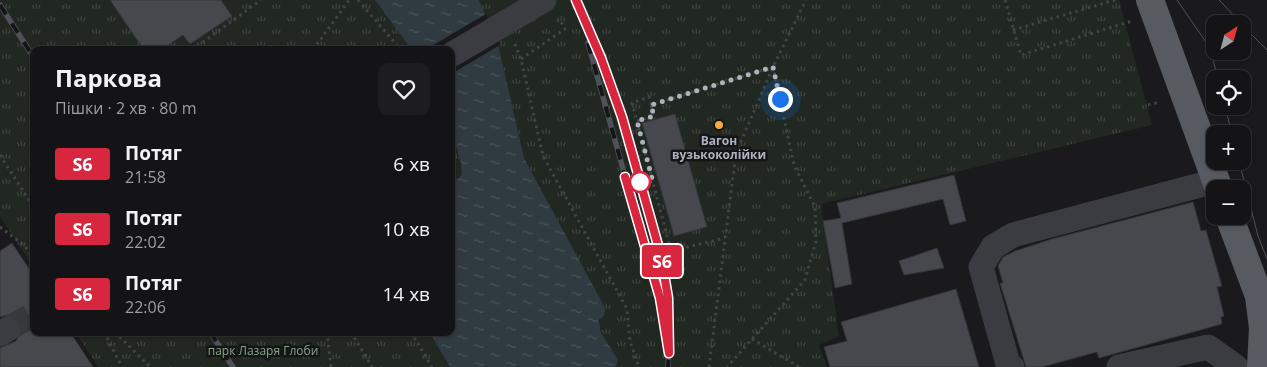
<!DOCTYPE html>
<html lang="uk">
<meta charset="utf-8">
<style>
body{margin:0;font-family:"Open Sans",sans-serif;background:#1d1d1f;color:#f1f3f6;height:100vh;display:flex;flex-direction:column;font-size:19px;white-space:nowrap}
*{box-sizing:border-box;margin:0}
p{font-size:16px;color:#9d9ea1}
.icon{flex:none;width:28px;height:28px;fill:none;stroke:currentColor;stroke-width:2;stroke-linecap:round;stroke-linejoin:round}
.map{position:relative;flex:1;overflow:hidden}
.drawer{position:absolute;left:30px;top:46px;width:425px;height:290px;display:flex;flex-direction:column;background:#141416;border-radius:10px;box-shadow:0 1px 4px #0004,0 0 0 1px #333335}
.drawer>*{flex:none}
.badge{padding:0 10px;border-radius:4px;font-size:18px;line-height:32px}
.needle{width:32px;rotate:36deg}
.fabs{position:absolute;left:1206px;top:15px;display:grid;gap:10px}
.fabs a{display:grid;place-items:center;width:45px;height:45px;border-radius:10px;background:#141416;box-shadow:0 1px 4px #0004,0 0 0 1px #333335;font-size:25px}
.you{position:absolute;width:25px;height:25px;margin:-12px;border:4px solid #fff;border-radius:50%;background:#1a73e8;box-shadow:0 0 0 8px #1a73e833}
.map>.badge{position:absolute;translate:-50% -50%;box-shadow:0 0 0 2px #fff}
.round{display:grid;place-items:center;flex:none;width:52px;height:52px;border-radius:10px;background:#1d1d1f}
.summary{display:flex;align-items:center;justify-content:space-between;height:85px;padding:0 25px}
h1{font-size:24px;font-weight:700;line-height:38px}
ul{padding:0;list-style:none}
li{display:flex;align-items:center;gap:15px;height:65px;padding:0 25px}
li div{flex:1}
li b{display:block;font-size:19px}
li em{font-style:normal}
li .badge{min-width:55px;font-weight:700;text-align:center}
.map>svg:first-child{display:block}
.park{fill:url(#park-tufts)}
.water{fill:url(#water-ripples)}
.pier{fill:#1a1a1d}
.building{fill:#47484d;stroke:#343439}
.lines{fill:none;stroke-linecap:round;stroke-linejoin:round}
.minor-tunnel{stroke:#37383d;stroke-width:25;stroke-dasharray:25 12;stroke-linecap:butt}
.path{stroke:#414449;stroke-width:3;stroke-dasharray:2.5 4;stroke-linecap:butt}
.minor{stroke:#3b3c42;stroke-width:25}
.major{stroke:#575a61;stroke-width:28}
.tram{stroke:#4e5157;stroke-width:1}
.rail-casing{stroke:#4e5157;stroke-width:5.5}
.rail{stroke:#151518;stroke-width:4;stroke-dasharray:11;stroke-linecap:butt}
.line-casing{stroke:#fff;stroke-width:11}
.line{stroke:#d7263d;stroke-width:8}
.walk{stroke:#adb2bc;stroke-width:5;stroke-dasharray:0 9}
.poi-dot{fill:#f4ab3b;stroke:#151518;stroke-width:2}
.stop-dot{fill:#fff;stroke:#d7263d;stroke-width:2.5}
.labels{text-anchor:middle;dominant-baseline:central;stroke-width:5;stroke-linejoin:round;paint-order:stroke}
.poi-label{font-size:12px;font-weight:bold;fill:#adb2bc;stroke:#151518}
.park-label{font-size:12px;fill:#84a784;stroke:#151518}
</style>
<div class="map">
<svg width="1267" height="367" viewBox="0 0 1267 367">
<defs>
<pattern id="park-tufts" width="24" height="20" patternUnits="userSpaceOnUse" patternTransform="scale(1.25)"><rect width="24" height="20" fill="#202821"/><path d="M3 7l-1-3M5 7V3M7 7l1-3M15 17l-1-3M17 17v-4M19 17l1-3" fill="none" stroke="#3e453f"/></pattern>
<pattern id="water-ripples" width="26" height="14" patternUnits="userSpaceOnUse" patternTransform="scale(1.25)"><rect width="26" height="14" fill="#303a41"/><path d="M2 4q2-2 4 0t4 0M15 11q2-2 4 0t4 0" fill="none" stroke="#4b545a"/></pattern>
</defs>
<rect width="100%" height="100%" fill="#1a1a1d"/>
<g class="park">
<polygon points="0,0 375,0 412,50 34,50 34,268 0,217"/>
<path d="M479 0H1119L1152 125 821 204 839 336 819 345 827 367H616L618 360C603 337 595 332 603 304L524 158 499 48Z"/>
<polygon points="451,129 461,163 462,174 451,187"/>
<polygon points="76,333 430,333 450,367 98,367"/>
</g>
<path class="water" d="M375 0H479L499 48 524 158 603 304C606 312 606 315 599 320L601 333 618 360 616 367H450L430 333 451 332V187L462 174 461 163 451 129V50H412Z"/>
<polygon class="pier" points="486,14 500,45 451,74 451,50 425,50"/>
<g class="building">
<polygon points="110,0 221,0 232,16 190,44 183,35 161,50 144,50"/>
<polygon points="675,114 707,227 674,236 642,123"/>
<polygon points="954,175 966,221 950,225 943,199 842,223 852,284 835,288 823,221 841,218 837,203"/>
<polygon points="1193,202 1201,231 1206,230 1222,286 1217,287 1224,316 1221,317 1222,324 1099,358 1097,352 1042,367 1026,367 1000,283 1003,283 998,266 1003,257 1015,251 1052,239"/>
<polygon points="12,243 34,276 34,332 70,332 93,367 0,367 0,348 16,341 22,329 20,322 15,317 8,315 0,317 0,251"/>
<polygon points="937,248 944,268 904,275 899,261"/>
<polygon points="956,289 979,367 830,367 824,347 847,341 841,322"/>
</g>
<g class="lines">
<polyline class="minor-tunnel" points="8,329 34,314"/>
<g class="path">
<polyline points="358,0 401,50"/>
<polyline points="1005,0 1021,55 1132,21"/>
<polyline points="1013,30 1115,0"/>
<polyline points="515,44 521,59 543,156 627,309 630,341 639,367"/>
<polyline points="192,50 261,0"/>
<polyline points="313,50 349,0"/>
<polyline points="521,59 565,29 560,20 557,21"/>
<polyline points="651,105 649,97 632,103 671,251 725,238"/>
<polyline points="1148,105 1160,102"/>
<polyline points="637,121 654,116 651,105 773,67 794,165 815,207 816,241 805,280 727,367"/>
<polyline points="0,155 34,208"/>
<polyline points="0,227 25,246 34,260"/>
<polyline points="104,332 122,367"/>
<polyline points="115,332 150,367"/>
<polyline points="327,332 331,367"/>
<polyline points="351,332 372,367"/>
<polyline points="411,332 432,367"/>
<polyline points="752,339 799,367"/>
<polyline points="709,367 736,153 773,67 806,0"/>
</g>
<g class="minor">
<polyline points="451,55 544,0"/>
<polyline points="0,334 8,329"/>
<polyline points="1012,367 1008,364 981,267 993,247 1013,235 1204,184"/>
<polyline points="1119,367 1208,347 1236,367"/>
</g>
<g class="major">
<polyline points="1150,0 1219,189"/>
<polyline points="1229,216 1259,296 1263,328 1261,367"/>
</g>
<g class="tram">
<polyline points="1177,0 1210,48 1218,79"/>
<polyline points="1219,0 1242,24"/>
<polyline points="1242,25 1267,50"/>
<polyline points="1225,106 1232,134"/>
<polyline points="1239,161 1258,236 1267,259"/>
</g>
<g class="rail-casing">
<g id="rail">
<path d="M576 0C603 64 623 120 642 187 659 250 672 300 668 367"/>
<polyline points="0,5 34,58"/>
<polyline points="588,43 663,313"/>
<polyline points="210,332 233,367"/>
</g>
</g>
<use href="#rail" class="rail"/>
</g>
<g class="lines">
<g class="line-casing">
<polyline id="line" points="576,0 601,58 622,117 661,256 668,298 669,353 660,298 625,177"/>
</g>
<use href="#line" class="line"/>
<polyline class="walk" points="640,182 653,182 637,121 654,116 651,105 773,67 780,99"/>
</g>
<circle class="poi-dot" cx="719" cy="125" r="5"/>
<circle class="stop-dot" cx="640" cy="182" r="10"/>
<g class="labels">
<g class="poi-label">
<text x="719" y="140">Вагон<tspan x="719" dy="14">вузькоколійки</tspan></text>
</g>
<g class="park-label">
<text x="263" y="350">парк Лазаря Глоби</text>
</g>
</g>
</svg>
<div class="fabs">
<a><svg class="needle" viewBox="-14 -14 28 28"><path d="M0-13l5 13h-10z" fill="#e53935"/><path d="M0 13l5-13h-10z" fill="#9d9ea1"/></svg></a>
<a><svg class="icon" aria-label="locate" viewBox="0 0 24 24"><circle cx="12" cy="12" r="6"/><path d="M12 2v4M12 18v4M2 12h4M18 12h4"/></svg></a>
<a>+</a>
<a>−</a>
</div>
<div class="you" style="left:780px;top:99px"></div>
<b class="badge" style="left:662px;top:261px;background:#d7263d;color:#fff">S6</b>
<section class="drawer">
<div class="summary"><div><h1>Паркова</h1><p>Пішки · 2 хв · 80 m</p></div><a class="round"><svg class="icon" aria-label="heart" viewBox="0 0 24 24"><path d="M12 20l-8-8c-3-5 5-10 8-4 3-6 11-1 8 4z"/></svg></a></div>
<ul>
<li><span class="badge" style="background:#d7263d;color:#fff">S6</span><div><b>Потяг</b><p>21:58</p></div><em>6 хв</em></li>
<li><span class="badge" style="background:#d7263d;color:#fff">S6</span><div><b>Потяг</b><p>22:02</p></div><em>10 хв</em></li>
<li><span class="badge" style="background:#d7263d;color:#fff">S6</span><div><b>Потяг</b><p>22:06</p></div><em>14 хв</em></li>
</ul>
</section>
</div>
